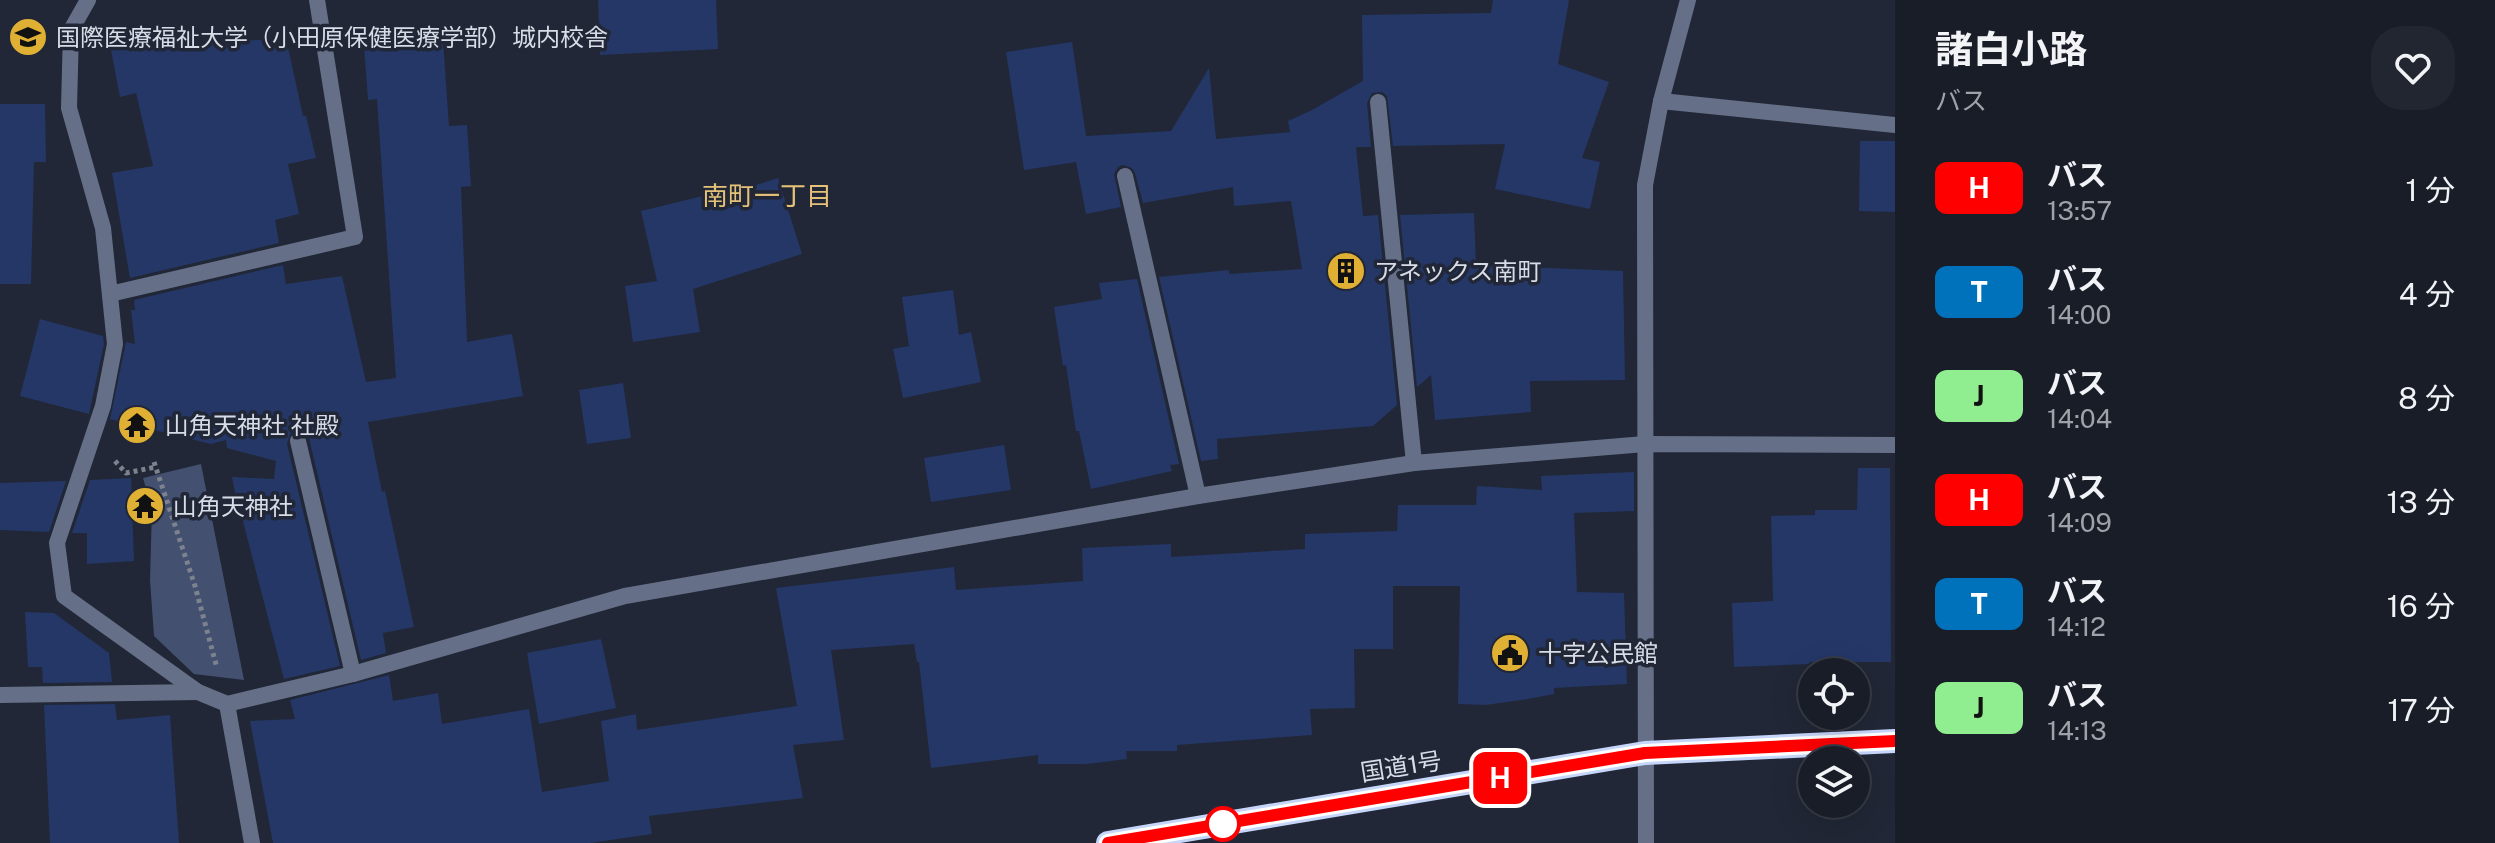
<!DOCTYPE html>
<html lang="ja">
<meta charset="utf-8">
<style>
body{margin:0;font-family:"Public Sans","Noto Sans JP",sans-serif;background:#222630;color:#f1f3f6;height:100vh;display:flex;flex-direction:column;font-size:30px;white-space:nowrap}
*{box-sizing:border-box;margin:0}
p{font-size:26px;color:#9fa2a8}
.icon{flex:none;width:44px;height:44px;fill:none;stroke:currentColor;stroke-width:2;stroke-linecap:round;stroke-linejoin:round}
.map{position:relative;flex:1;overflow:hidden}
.side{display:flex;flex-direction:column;background:#191d28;width:600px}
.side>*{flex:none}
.badge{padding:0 16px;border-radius:12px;font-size:28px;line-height:52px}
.tools{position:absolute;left:1798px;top:658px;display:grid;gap:16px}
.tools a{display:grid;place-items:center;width:72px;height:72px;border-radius:50%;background:#191d28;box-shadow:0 8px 32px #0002,0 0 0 2px #373b45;font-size:40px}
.map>.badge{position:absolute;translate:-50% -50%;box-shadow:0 0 0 4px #fff}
.round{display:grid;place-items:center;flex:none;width:84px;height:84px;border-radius:32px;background:#222630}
.head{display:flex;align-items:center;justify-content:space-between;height:136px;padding:0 40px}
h1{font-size:38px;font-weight:700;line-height:60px}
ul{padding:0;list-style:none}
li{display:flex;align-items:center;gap:24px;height:104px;padding:0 40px}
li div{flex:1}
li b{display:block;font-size:30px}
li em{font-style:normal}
li .badge{min-width:88px;font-weight:700;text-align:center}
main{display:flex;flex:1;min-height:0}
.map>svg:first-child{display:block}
.green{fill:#43506f}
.building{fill:#243767}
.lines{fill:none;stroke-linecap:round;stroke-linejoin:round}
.path{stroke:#7c828e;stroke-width:5;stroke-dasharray:4 4;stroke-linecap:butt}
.lane{stroke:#657088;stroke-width:16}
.street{stroke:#657088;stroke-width:16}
.highway{stroke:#c6d6fa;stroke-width:24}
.line-casing{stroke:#fff;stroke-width:18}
.line{stroke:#f00;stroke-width:12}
.stop-dot{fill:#fff;stroke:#f00;stroke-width:4}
.labels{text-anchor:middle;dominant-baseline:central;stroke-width:7;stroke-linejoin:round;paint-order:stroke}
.poi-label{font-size:24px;fill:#d7dce6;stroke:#212736;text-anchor:start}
.street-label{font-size:24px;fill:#d7dce6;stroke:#212736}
.neighbourhood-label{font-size:26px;fill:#e3c278;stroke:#212736}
</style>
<main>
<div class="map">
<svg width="1895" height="843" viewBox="0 0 1895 843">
<rect width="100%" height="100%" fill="#212736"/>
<polygon class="green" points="201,464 244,680 194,674 154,636 150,580 152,508 143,478"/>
<g class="building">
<polygon points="598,0 716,0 718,49 600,55"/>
<polygon points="1493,0 1569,0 1558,64 1609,82 1582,158 1600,162 1590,209 1495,189 1505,144 1393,146 1387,96 1382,92 1372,93 1367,103 1371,147 1356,147 1363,216 1378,215 1397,405 1373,426 1217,439 1218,459 1201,461 1159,277 1229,270 1229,274 1302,269 1291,201 1234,206 1233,187 1143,203 1135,173 1132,168 1123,165 1118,167 1114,174 1121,207 1086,214 1076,162 1024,170 1006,52 1072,42 1086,136 1171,131 1209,68 1216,139 1290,132 1288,121 1312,110 1363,81 1362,15 1491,13"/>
<polygon points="442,26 449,126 467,125 471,186 461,187 467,342 512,334 523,396 368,422 382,492 385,491 414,627 383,633 386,653 361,660 309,438 300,430 290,434 287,444 340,666 284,679 241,514 239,514 232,477 274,479 276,461 227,448 226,440 211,444 110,419 126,342 135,344 131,310 135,310 134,300 283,265 286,284 342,276 366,382 396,378 377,99 368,100 363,32"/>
<polygon points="286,38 303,116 306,116 316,158 288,164 299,214 275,220 279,243 130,278 112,173 153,166 136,93 120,97 111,50"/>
<polygon points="0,104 45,104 46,162 34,162 31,284 0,284"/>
<polygon points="1860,141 1895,141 1895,212 1859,211"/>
<polygon points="778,178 802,254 693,289 700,332 633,342 625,286 657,281 641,211 711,194 712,199"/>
<polygon points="1474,213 1476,265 1623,271 1625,380 1530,381 1531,412 1435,420 1431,375 1417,387 1400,215"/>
<polygon points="1137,279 1179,464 1170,465 1172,471 1091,489 1079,431 1076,431 1066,365 1063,366 1054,307 1102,299 1099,283"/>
<polygon points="953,290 959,335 971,332 981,382 903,398 893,349 909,346 902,297"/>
<polygon points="40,319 103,336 104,344 89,414 20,396"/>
<polygon points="623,383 631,438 587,444 579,390"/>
<polygon points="1004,445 1011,490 931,502 924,458"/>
<polygon points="1858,468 1890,468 1891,662 1809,662 1809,664 1734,667 1732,603 1773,601 1771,516 1815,515 1815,510 1857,510"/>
<polygon points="1634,472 1634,511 1574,513 1577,592 1624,593 1627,684 1554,688 1554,694 1528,699 1486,705 1458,704 1460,586 1393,586 1393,649 1354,649 1355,708 1310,709 1312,735 1177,745 1177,751 1126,751 1127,759 1087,764 1038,764 1038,755 931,768 919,662 917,662 914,644 831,650 844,740 793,745 803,798 649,816 652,834 590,843 273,843 250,721 295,719 290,700 389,675 393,701 438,693 442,724 529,709 542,792 609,781 601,721 636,714 637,730 797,706 776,588 954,567 956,590 1083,581 1082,548 1171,544 1171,557 1305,549 1305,534 1397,531 1398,505 1476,505 1477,486 1542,490 1541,476"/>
<polygon points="131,478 134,561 87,564 87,533 72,533 90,480"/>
<polygon points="66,481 49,532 0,530 0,483"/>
<polygon points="25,612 54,613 109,653 112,682 43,683 42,667 28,667"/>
<polygon points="601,639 616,708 539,724 527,653"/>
<polygon points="115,704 117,720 170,715 179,843 50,843 44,705"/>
</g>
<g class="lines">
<g class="path">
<polyline points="115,461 126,473 156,467"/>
<polyline points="154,462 195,586 217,668"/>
</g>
<g class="lane">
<polyline points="1661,101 1895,125"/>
<polyline points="1378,102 1414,463"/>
<polyline points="1125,176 1198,496"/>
<polyline points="110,294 355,237 317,0"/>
<polyline points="298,441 353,674"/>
</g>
<g class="street">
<polyline points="88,0 71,30 69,108 103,228 115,344 103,406 57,543 64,596 198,692 227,704 353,674 625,596 1198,496 1414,463 1645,444 1895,445"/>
<polyline points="0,695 198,692"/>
<polyline points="227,704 252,843"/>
<polyline points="1646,843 1645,185 1661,101 1688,0"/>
</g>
<polyline class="highway" points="1108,843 1645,753 1895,741"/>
</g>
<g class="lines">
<g class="line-casing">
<polyline id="line" points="1108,843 1645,753 1895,741"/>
</g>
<use href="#line" class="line"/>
</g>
<defs>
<g id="university-disc" transform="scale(2)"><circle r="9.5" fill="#e0b034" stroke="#212736"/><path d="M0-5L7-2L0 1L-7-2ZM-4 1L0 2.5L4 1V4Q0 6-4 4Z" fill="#111"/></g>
<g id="building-disc" transform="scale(2)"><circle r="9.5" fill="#e0b034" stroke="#212736"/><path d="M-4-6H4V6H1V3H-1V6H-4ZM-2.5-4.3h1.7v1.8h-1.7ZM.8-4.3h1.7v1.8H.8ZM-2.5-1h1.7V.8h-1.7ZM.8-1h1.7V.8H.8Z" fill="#111"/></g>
<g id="temple-disc" transform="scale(2)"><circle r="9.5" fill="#e0b034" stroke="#212736"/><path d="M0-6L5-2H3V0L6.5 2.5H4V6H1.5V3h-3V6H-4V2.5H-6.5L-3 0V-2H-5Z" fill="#111"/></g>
<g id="civic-disc" transform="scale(2)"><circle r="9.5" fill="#e0b034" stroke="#212736"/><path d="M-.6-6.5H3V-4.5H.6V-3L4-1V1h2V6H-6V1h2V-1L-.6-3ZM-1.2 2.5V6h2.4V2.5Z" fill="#111"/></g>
</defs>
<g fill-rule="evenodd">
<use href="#university-disc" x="28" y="37"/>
<use href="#building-disc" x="1346" y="271"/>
<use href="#temple-disc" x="137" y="425"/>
<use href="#temple-disc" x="145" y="506"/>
<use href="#civic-disc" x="1510" y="653"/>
</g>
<circle class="stop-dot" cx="1223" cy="824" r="16"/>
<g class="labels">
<g class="poi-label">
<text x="56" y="37">国際医療福祉大学（小田原保健医療学部）城内校舎</text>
<text x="1374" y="271">アネックス南町</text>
<text x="165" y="425">山角天神社 社殿</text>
<text x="173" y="506">山角天神社</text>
<text x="1538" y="653">十字公民館</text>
</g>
<g class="street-label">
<text transform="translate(1401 766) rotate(-9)">国道1号</text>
</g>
<g class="neighbourhood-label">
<text x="767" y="195">南町一丁目</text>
</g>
</g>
</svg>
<div class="tools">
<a><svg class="icon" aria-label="locate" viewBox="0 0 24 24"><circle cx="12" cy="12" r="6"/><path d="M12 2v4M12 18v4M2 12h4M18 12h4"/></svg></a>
<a><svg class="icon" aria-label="layers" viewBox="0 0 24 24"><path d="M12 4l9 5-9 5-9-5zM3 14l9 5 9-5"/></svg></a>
</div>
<b class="badge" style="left:1500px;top:778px;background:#f00;color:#fff">H</b>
</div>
<section class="side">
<div class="head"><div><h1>諸白小路</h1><p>バス</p></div><a class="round"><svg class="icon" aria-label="heart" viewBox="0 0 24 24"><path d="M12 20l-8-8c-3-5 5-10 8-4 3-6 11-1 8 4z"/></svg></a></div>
<ul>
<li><span class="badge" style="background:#f00;color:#fff">H</span><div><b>バス</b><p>13:57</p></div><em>1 分</em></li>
<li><span class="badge" style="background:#0072bc;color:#fff">T</span><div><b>バス</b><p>14:00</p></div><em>4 分</em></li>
<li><span class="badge" style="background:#90ee90;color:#111">J</span><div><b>バス</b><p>14:04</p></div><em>8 分</em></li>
<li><span class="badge" style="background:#f00;color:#fff">H</span><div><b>バス</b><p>14:09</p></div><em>13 分</em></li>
<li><span class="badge" style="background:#0072bc;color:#fff">T</span><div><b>バス</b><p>14:12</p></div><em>16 分</em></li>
<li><span class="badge" style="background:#90ee90;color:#111">J</span><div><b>バス</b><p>14:13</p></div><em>17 分</em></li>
</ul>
</section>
</main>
